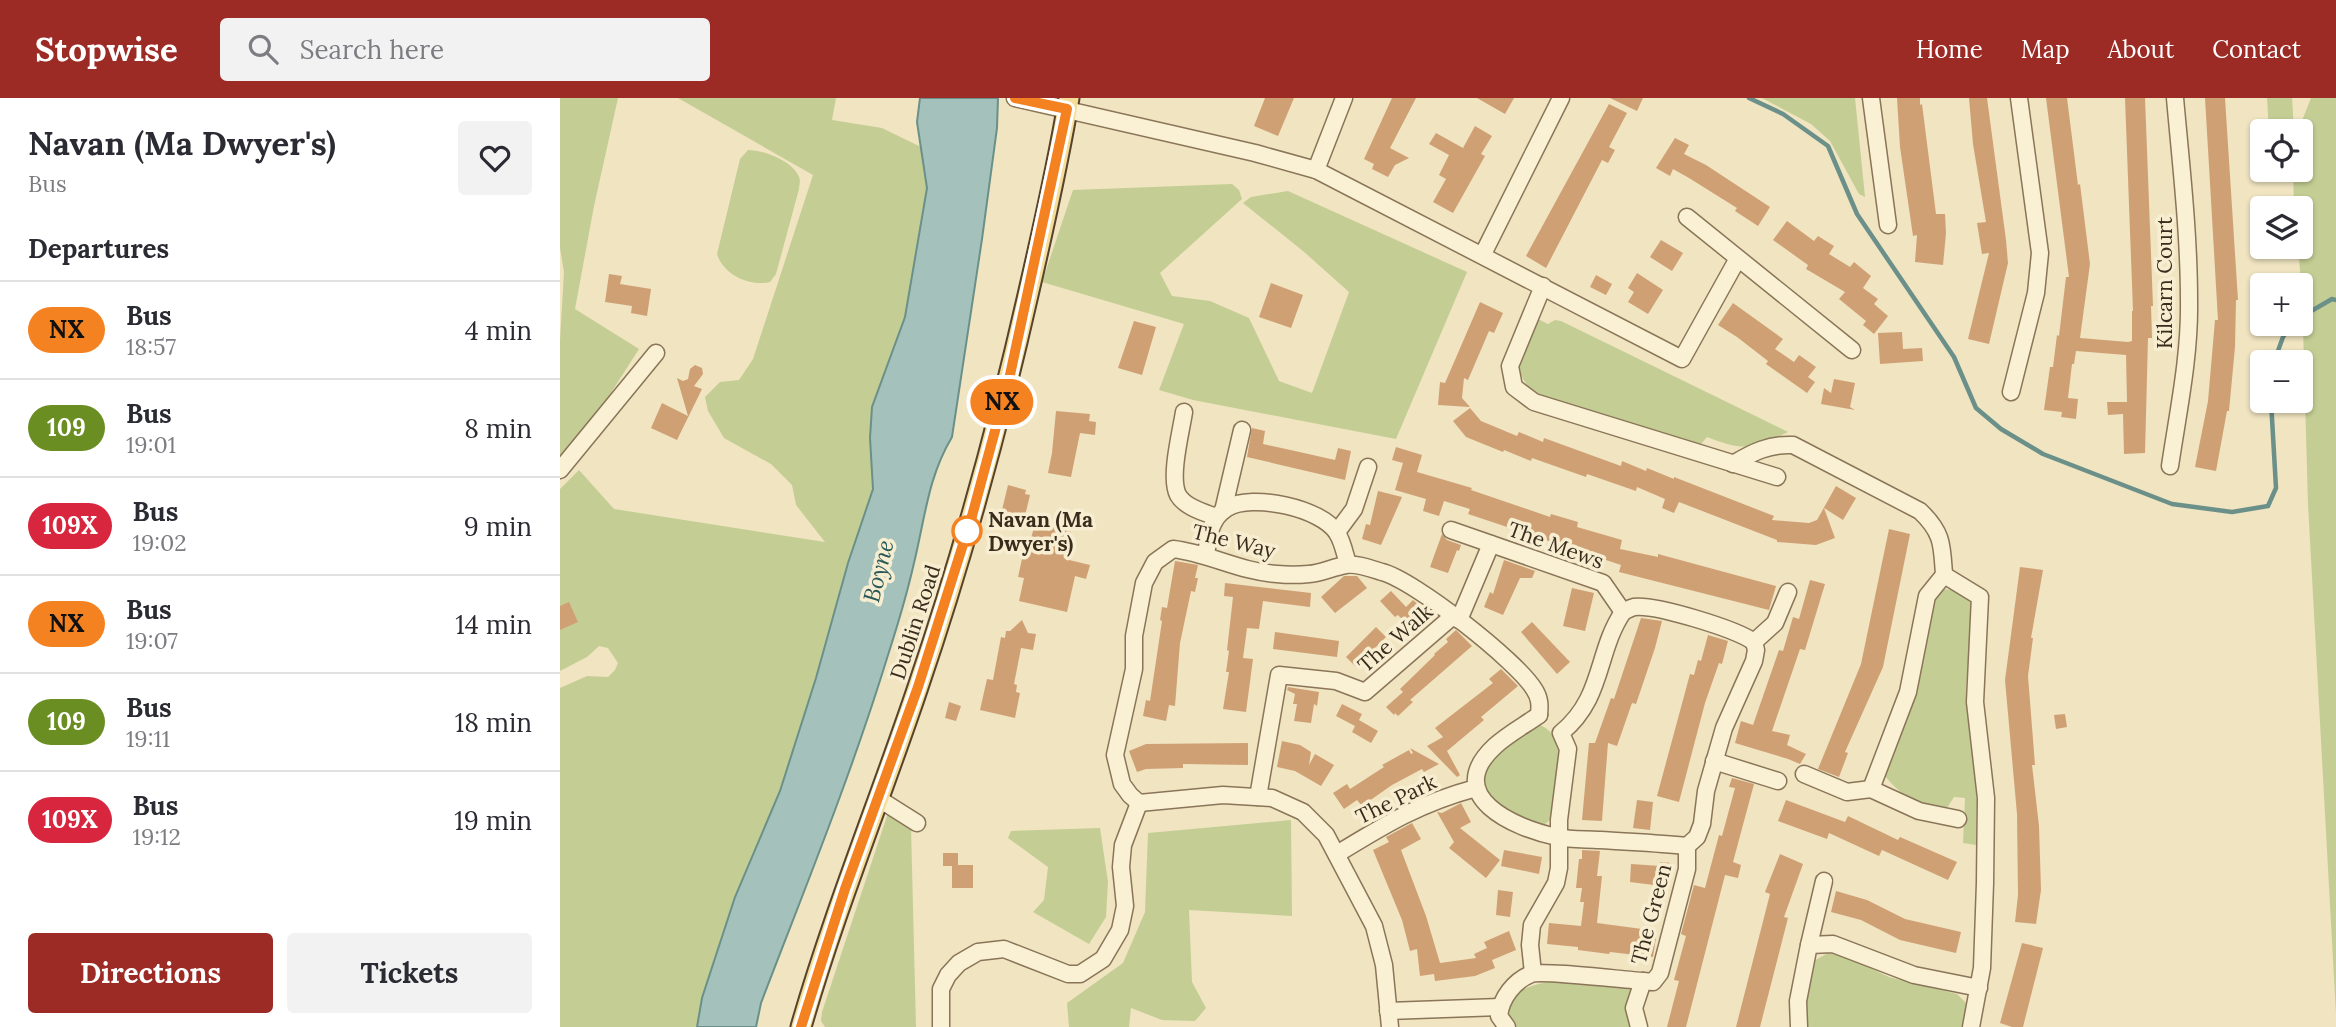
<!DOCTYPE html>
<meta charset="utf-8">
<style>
body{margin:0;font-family:Lora,serif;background:#f2f2f3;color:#2b2b33;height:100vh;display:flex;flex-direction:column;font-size:26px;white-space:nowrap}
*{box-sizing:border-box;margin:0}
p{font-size:23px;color:#7c7c81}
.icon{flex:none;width:38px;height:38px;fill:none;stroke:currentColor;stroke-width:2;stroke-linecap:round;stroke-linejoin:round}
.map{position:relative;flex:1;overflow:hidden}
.panel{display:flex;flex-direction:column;background:#fff;width:560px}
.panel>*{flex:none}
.badge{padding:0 14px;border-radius:23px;font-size:24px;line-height:46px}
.tools{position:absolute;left:1690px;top:21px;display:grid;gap:14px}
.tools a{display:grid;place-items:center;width:63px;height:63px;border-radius:7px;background:#fff;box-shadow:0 2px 5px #0004;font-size:35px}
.map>.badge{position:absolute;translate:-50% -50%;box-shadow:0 0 0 4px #fff}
h2{padding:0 28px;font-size:26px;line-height:63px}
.round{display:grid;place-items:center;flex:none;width:74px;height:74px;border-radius:7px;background:#f2f2f3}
.head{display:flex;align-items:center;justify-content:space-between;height:119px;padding:0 28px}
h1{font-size:33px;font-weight:700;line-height:52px}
.cta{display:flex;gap:14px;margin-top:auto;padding:14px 28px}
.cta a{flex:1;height:80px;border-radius:7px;background:#9c2b25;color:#fff;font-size:28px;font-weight:700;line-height:80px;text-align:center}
.cta a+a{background:#f2f2f3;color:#2b2b33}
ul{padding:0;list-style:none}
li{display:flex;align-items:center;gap:21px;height:98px;padding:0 28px;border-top:2px solid #e1e1e2}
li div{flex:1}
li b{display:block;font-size:26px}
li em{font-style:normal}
li .badge{min-width:77px;font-weight:700;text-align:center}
header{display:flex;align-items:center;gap:42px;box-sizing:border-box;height:98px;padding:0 35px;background:#9c2b25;color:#fff}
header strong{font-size:33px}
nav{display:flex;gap:38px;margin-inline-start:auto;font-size:24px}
.search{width:490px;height:63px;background:#f2f2f3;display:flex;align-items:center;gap:18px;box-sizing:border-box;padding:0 24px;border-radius:7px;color:#7c7c81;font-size:26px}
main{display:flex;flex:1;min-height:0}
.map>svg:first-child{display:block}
.green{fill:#c4ce94}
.water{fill:#a4c2bb;stroke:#6a9089;stroke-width:2}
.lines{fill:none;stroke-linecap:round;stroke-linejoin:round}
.stream{stroke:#6a9089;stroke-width:4.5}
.building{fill:#d0a075}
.minor-casing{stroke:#8a7558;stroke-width:19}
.major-casing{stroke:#57432c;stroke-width:23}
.minor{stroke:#faf1d4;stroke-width:16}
.major{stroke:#f5dd97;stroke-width:19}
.line-casing{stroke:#fff;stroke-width:16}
.line{stroke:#f58220;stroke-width:10}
.stop-dot{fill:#fff;stroke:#f58220;stroke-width:3.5}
.labels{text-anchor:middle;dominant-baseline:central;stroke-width:7;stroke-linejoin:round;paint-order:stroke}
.street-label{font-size:21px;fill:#392c1d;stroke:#f7eed1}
.stop-label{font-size:21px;font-weight:bold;fill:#392c1d;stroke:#f7eed1;text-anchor:start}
.water-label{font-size:23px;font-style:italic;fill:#2b5959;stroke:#f7eed1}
</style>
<header>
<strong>Stopwise</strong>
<div class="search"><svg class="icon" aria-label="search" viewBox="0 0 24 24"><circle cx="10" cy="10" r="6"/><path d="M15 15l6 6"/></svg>Search here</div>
<nav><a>Home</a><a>Map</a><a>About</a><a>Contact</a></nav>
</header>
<main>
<section class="panel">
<div class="head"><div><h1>Navan (Ma Dwyer's)</h1><p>Bus</p></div><a class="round"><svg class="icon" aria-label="heart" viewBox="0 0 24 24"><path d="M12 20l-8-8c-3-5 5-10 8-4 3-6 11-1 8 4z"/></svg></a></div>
<h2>Departures</h2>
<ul>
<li><span class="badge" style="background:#f58220;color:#111">NX</span><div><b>Bus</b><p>18:57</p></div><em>4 min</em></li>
<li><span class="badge" style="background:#6b8e23;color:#fff">109</span><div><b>Bus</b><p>19:01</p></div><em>8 min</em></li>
<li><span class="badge" style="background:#d7263d;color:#fff">109X</span><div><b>Bus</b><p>19:02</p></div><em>9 min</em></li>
<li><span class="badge" style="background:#f58220;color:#111">NX</span><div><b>Bus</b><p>19:07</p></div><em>14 min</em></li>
<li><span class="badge" style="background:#6b8e23;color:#fff">109</span><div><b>Bus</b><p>19:11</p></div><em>18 min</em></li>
<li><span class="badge" style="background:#d7263d;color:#fff">109X</span><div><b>Bus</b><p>19:12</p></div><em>19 min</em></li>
</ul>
<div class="cta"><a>Directions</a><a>Tickets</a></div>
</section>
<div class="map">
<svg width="1776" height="929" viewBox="0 0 1776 929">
<rect width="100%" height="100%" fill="#f0e4c1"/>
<g class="green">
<polygon points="0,0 58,0 34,108 15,211 79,251 29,329 0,363 0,242 4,174 0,150"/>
<polygon points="118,0 276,0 272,22 322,30 361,49 367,90 345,219 312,309 310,340 314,391 288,465 256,580 220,693 175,799 142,900 137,929 0,929 0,590 27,578 48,579 55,572 58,565 48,550 39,548 27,559 0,573 0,391 19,372 54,411 265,444 236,407 232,387 211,366 164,340 148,313 145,299 160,284 179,282 193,261 253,77"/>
<polygon points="1202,0 1295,0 1305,99 1299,96 1270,43 1251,26"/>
<polygon points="1707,0 1732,0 1734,33 1709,33"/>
<polygon points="1751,0 1776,0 1776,916 1748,406 1742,194 1738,149 1741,149 1741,110 1734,110 1733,72 1741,72 1741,33 1738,33"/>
<path d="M188 52C203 52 233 63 239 79 241 83 239 87 239 91L216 176 210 184C189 189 163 176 157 156L180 61Z"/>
<polygon points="672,86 679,92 682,101 600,175 612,198 650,203 689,220 719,283 752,295 789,194 743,153 683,105 691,99 728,93 907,174 836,341 633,302 599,292 624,226 482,184 513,92"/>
<path d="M978 221 988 226 995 222 1001 223 1228 334C1193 352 1183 353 1147 339L1141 346H1135L980 299C945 273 963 253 978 221Z"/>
<path d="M1384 491C1398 492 1404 496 1412 507L1406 590 1417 702 1416 747 1403 745 1405 700 1394 699 1387 710C1360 714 1337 694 1322 674L1374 497Z"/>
<path d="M980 627C1012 640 995 694 992 720L983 728C935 716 897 679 952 643 961 638 970 630 980 627Z"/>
<polygon points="328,715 351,729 356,929 265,929 261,923 262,914"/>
<polygon points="731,722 732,818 629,812 632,884 646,910 635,923 602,922 571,910 569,929 509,929 507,905 563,865 585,814 588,735"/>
<polygon points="540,730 548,784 546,819 529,846 473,814 484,802 488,769 448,740 451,733"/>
<polygon points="1268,855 1282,857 1329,879 1397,896 1406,905 1404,929 1244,929 1243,908 1252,864"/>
<path d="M997 883 1069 889 1072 894V929H957C951 925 949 923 949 915 948 891 977 885 997 883Z"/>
</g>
<path class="water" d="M360 0H438L437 30 422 141 392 339C368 379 365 420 354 465 347 496 338 526 328 557 292 675 245 790 201 905L196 929H137L142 900 175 799 220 693 256 580 288 465 313 391 310 340 312 309 345 219 367 90 357 24Z"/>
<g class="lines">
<g class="stream">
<polyline points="1189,0 1223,16 1268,48 1297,116 1394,259 1416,310 1441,331 1483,356 1612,406 1672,414 1708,408 1716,390 1711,303"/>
<polyline points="1741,219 1772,201 1776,202"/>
<polyline points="1714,264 1723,239 1732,226"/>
</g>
</g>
<g class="building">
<polygon points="705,0 734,0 718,38 694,28"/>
<polygon points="832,0 856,0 830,50 849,60 835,67 828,79 812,71 814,66 804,61"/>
<polygon points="917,0 954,0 945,16"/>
<polygon points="1050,0 1083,0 1077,13"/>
<polygon points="1337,0 1360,0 1360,7 1362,6 1376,116 1385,116 1386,135 1383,167 1355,164 1357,137 1353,138 1340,49"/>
<polygon points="1409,0 1427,0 1446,142 1448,165 1429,246 1408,241 1429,155 1422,156 1417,125 1426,124 1413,46"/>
<polygon points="1486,0 1507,0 1518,87 1520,86 1530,166 1520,240 1568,244 1572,243 1572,213 1573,213 1565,0 1585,0 1593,208 1591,208 1592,240 1588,240 1585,355 1564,356 1563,316 1548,317 1547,304 1567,304 1566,257 1516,253 1514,266 1512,266 1508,300 1518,301 1516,321 1501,319 1502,314 1484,312 1490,269 1493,269 1497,237 1499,238 1506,179 1509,179"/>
<polygon points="1645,0 1665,0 1678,202 1676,202 1675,249 1669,313 1667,313 1656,373 1635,369 1648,303 1655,222 1658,222"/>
<polygon points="1049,6 1067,15 1049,49 1055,52 1048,65 1042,62 986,170 966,158"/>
<polygon points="915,28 932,38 921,56 925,58 893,115 873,104 886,81 879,77 889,57 869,46 876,35 903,50"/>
<polygon points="1115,40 1129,47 1124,56 1146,67 1210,109 1198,128 1175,113 1177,110 1129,80 1113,71 1110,78 1096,70"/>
<polygon points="1227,123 1254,143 1258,138 1274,148 1269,156 1290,169 1294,164 1311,178 1303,190 1318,201 1314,206 1328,218 1314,236 1303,227 1306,223 1279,201 1285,194 1246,171 1248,167 1213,142"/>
<polygon points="1101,142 1123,155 1112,173 1090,159"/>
<polygon points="1077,175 1103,192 1088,216 1068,204 1074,194 1068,190"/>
<polygon points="49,176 62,178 60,186 91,191 87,218 71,215 72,208 45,204"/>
<polygon points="1036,177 1052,186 1046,197 1030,189"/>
<polygon points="711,185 743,197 731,230 699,219"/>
<polygon points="920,204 943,215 934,235 929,233 908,282 904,280 902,300 910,309 878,307 880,284 885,285"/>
<polygon points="1173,205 1223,241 1215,251 1234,264 1239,257 1256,269 1248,279 1255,284 1247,295 1206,266 1208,263 1177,239 1158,227"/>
<polygon points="574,223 596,229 582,277 558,270"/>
<polygon points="1342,234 1343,251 1362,250 1363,263 1320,266 1318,235"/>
<polygon points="135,267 142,270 143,276 134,288 142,291 117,342 91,330 102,305 128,318 117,280 123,283 128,281 130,271"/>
<polygon points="1274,281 1295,285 1290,309 1295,312 1261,306 1264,290 1271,295"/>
<polygon points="910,310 921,323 957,338 959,334 983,344 984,340 1061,368 1062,363 1086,373 1087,370 1114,381 1114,379 1214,418 1212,422 1249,425 1257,422 1276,388 1296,400 1283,422 1264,410 1275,440 1256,447 1217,444 1217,442 1119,404 1114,415 1102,410 1105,401 1077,389 1076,393 1027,376 1026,379 972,360 971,363 944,352 943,354 906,339 893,323"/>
<polygon points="496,313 530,316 529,323 536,324 535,337 520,335 511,379 488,375 492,355"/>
<polygon points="692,330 705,333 703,346 735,353 775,362 778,350 791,353 785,382 687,359"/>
<polygon points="836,349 862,357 857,374 912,390 911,392 990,419 991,416 1018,424 1017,429 1062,442 1060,451 1098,459 1098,456 1216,488 1209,512 1059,474 1061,467 908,416 910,411 884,403 879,418 863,413 866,401 835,392 843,365 832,362"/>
<polygon points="448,387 466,392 465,396 470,397 465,418 442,412"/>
<polygon points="818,393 842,399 821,447 802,441 806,426 810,427"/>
<polygon points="491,428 511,434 505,461 530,467 526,481 515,478 507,514 459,503 464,480 458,479 464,452 468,453 474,429 490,433"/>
<polygon points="1329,431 1350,436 1323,569 1285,654 1288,655 1279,679 1258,671 1301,566"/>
<polygon points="882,436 887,442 901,447 899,453 897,452 888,475 870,469"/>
<polygon points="944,462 975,473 972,480 960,480 943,517 924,509 930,494 933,496"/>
<polygon points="615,463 638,467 635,480 638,480 635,494 631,493 620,545 615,608 609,607 606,623 583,618 586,602 590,603 602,523 600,522 602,509 607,510"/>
<polygon points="1460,469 1483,472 1471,540 1473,540 1468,578 1475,667 1472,667 1479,728 1481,792 1476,826 1455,824 1458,797 1457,716 1445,582"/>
<polygon points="784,478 797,478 807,490 775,515 761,499"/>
<polygon points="1250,482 1265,486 1245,552 1240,551 1212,633 1230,637 1227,647 1246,656 1240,666 1228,661 1175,645 1181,623 1193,627 1219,552 1223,553 1233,519 1239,521"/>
<polygon points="665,485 751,495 750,509 703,503 699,531 687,530 683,560 693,561 686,614 663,611 669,574 666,574 669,553 667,552 673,499 664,498"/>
<polygon points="1012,490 1034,495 1025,533 1003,528"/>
<polygon points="831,493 846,509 853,502 864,512 848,527 838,517 835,519 820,503"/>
<polygon points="9,504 18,524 0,532 0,508"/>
<polygon points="1081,520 1102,523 1095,550 1076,606 1072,605 1057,648 1048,645 1042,723 1022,722 1029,645 1035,645 1051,600 1054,601"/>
<polygon points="462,522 468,535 476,536 473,552 461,550 454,586 457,587 456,594 460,595 455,620 420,612 427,581 433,582 441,539 445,540 446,533 450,533"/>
<polygon points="972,524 1010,564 997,576 961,534"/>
<polygon points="816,529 826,539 796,569 786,559"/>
<polygon points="896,532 912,548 850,602 853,604 838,618 835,615 834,617 826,609 843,594 840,591 875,557 874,556 888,544 886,541"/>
<polygon points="715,534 779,543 777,559 713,551"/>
<polygon points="1148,537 1168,543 1162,566 1159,565 1145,605 1119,704 1097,698 1130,576 1134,577 1138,562 1141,563"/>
<polygon points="941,571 958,588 921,619 924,622 887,653 900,677 897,679 867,648 883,639 875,630 933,585 929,581"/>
<polygon points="728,589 759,594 757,608 754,606 751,625 734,623 737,606 733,606 735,596 727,592"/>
<polygon points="389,604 401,608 396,623 385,620"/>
<polygon points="782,606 802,616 798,624 799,622 818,633 811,645 792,634 795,628 776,618"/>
<polygon points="1505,616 1507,629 1496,631 1494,617"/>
<polygon points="722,643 740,647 751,654 749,667 755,656 774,667 761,688 735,673 717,669"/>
<polygon points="688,645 688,667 623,666 623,670 586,671 577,674 569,653 586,646"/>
<polygon points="850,650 879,666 864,674 862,671 832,687 802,708 797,702 784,711 773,695 787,686 790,691 824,669 822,667 849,652 851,656 853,655"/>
<polygon points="1172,680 1194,686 1173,764 1181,767 1178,780 1165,777 1126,929 1107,929 1119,883 1114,882 1126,838 1121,836 1134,787 1145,790 1159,737 1162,738 1175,690 1169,689"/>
<polygon points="1077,702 1093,704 1090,732 1073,730"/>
<polygon points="1226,702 1285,724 1288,718 1338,742 1340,739 1397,764 1388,782 1322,752 1319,758 1269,735 1267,741 1218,723"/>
<polygon points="901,705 911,724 900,730 940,762 926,780 889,750 894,744 877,714 882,715"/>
<polygon points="852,725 861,741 841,752 866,818 880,865 916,860 914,856 927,850 924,844 949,833 956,852 932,862 935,870 915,878 875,883 874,876 860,878 857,851 850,853 842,822 813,752 829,744 826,739"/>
<polygon points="944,752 982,759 979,776 941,768"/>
<polygon points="1022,752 1040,753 1037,778 1042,778 1037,825 1097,833 1093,859 1050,854 1049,856 1018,852 1018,849 987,846 989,825 1021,828 1024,804 1020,804 1022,790 1016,790 1019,761 1022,761"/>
<polygon points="383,755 398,755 398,767 413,767 413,790 392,790 392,768 383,768"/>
<polygon points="1220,756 1243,766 1224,819 1228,820 1200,929 1176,929 1210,796 1205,794"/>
<polygon points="1100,764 1112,765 1110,789 1070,784 1071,766 1100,768"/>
<polygon points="938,792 953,794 950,819 936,817"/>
<polygon points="1276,793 1307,802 1345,821 1401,834 1396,855 1340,842 1301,822 1271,814"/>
<polygon points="1462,845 1483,850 1463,929 1452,929 1440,925"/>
</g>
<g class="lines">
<g class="minor-casing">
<g id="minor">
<polyline points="455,0 695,55 756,72 1122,261 1177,162"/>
<polyline points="1311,0 1328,127"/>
<polyline points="756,72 784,0"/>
<polyline points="1127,119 1292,252"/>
<polyline points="923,156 1001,0"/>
<polyline points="983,188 950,268 954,289 974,304 1217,379"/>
<polyline points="1451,294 1476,195 1480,155 1459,0"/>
<path d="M624 314C621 334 609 379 618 397 625 409 643 414 656 419"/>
<path d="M1173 366C1193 354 1209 346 1233 347L1360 413C1383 435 1382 447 1384 477L1367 498 1348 594 1311 691 1359 713 1398 721"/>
<path d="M1610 368C1618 314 1630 258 1629 203 1629 135 1621 67 1615 0"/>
<polyline points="0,372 96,255"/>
<polyline points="663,413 682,332"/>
<polyline points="891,432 1043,485 1063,514"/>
<polyline points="777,434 794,411 808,369"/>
<path d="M646 458C648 440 650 420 667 410 692 395 762 410 777 435 783 444 785 457 788 466"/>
<polyline points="1384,477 1420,499 1415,604 1426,700 1425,785 1422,870 1411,929"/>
<path d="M1063 514C1067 512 1070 510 1074 509 1095 506 1176 531 1194 544"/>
<polyline points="899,522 931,446"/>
<polyline points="1194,544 1215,525 1228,494"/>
<path d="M979 617C965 627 948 636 935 648 881 698 954 730 997 739 1011 742 1026 741 1040 742 1069 744 1098 745 1127 748L1137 739 1142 726 1146 693 1164 630 1194 563 1196 552 1194 544"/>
<polyline points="1154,663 1218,683"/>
<polyline points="1244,676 1287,694 1311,691"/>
<polyline points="698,699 719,577 776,583 805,594 893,518"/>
<polyline points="319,701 357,725"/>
<path d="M579 705 570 697 562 686 555 657 574 571V538L584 485 595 464 613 451C648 455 681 474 717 476 727 477 739 477 749 476 762 475 773 469 786 467 796 465 812 471 822 474 854 482 957 563 974 591 980 600 980 607 979 617"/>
<polyline points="579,705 663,697 712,700 743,714 766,737 814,828 824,867 830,929"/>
<path d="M777 756C826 726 860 705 916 690"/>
<polyline points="1249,847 1264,783"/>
<path d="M973 875 970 847 972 827 996 785 999 770V722L1008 651 1001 635C1044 600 1036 554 1063 514"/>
<polyline points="828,913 940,909"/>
<polyline points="381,929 381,891 388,877 399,865 418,854 444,851 508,876 520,876 543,861 560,832 565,808 561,769 563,747 579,705"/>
<path d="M947 929 939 918C941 900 954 883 971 876 982 872 1065 882 1083 883"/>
<polyline points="1079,929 1074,910 1083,883 1093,884 1100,875 1127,771 1127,748"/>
<polyline points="1239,929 1238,903 1249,847 1273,846 1354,877 1419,890"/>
</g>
</g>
<g class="major-casing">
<path id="major" d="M241 929C274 814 320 702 358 589 402 460 438 329 468 197 483 132 498 66 509 0"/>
</g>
<use href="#minor" class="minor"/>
<use href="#major" class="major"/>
</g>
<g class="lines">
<g class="line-casing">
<polyline id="line" points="241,929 285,791 358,589 412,418 450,277 507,11 455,0"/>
</g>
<use href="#line" class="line"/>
</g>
<circle class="stop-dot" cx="407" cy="433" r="14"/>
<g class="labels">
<g class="street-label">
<text transform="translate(1604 185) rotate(-90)">Kilcarn Court</text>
<text transform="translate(674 443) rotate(14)">The Way</text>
<text transform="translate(996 447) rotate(20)">The Mews</text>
<text transform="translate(355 524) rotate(-72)">Dublin Road</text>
<text transform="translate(835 540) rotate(-41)">The Walk</text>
<text transform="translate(836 701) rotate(-26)">The Park</text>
<text transform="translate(1091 816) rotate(-75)">The Green</text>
</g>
<g class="stop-label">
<text x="428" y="421">Navan (Ma<tspan x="428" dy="24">Dwyer's)</tspan></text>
</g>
<g class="water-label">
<text transform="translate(318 473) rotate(-76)">Boyne</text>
</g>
</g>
</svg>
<div class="tools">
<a><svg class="icon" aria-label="locate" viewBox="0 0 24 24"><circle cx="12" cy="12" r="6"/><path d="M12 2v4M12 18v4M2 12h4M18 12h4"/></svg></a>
<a><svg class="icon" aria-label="layers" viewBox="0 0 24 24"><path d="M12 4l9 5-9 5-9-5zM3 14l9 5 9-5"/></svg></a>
<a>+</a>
<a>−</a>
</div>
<b class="badge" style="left:442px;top:304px;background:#f58220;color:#111">NX</b>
</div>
</main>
